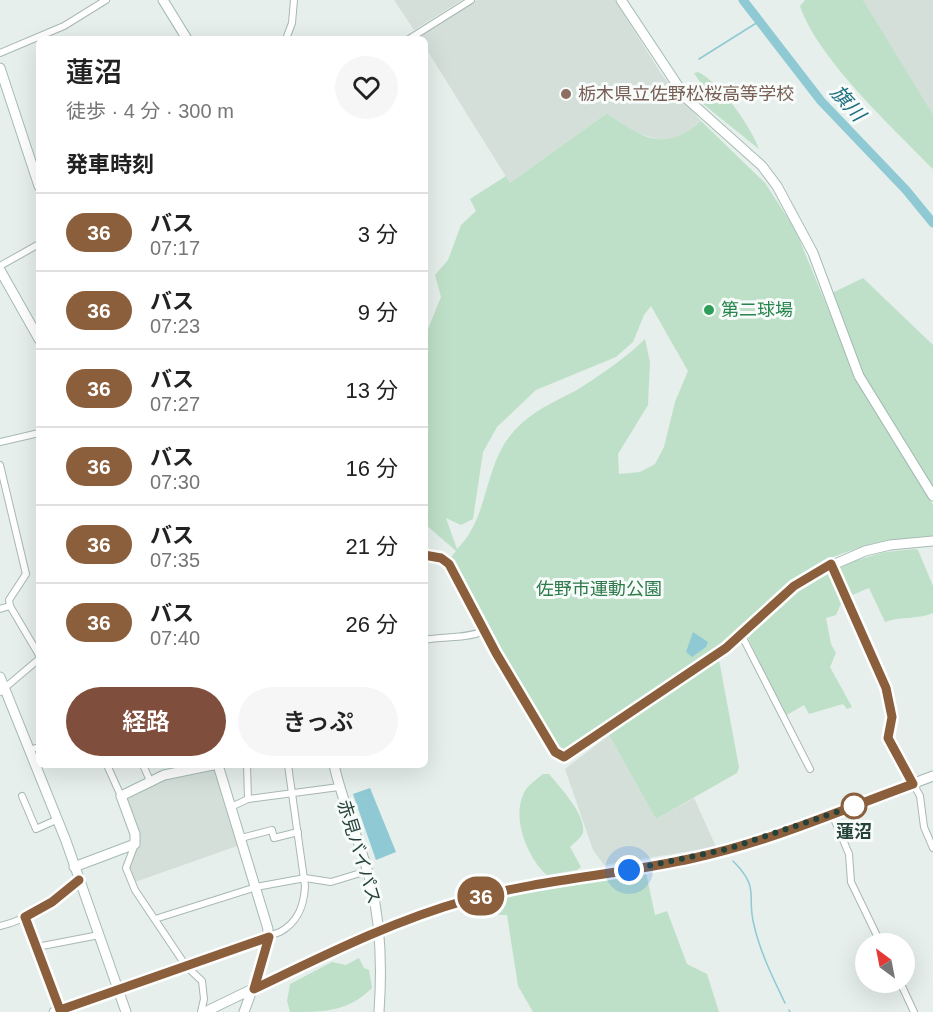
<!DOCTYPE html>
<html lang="ja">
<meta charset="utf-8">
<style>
body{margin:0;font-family:Helvetica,"Noto Sans JP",sans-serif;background:#f6f6f6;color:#222;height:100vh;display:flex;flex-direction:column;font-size:22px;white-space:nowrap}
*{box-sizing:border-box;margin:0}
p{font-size:20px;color:#767676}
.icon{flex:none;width:33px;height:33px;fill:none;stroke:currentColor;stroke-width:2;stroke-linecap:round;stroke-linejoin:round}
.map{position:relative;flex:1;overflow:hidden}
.side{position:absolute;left:36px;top:36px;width:392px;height:732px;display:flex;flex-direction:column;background:#fff;border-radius:9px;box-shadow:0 6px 24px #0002}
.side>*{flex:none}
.badge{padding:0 12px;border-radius:20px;font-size:21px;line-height:39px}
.needle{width:39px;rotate:328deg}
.fabs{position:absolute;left:855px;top:933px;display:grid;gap:12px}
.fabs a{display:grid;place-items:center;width:60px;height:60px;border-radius:50%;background:#fff;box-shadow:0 6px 24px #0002;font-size:30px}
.you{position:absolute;width:30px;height:30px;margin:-15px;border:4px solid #fff;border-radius:50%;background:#1a73e8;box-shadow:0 0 0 9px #1a73e833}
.map>.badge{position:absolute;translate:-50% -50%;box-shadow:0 0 0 3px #fff}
h2{padding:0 30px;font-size:22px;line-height:54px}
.round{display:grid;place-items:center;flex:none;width:63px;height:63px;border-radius:32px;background:#f6f6f6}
.summary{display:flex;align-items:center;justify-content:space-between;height:102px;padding:0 30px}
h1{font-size:28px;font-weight:600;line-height:45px}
.primary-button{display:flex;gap:12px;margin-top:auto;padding:12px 30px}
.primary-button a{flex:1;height:69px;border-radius:36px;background:#804e3d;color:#fff;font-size:24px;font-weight:600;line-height:69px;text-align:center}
.primary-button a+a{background:#f6f6f6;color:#222}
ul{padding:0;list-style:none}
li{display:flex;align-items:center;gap:18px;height:78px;padding:0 30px;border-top:2px solid #e0e0e0}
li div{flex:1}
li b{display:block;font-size:22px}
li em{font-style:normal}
li .badge{min-width:66px;font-weight:700;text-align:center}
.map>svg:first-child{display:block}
.built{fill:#d4dfda}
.green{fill:#bfe0c8;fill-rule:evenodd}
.water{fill:#8ec9d4}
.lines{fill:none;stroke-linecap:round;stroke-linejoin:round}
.stream{stroke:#8ec9d4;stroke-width:1.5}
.river{stroke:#8ec9d4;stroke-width:9}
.street-casing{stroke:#a8b8b2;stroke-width:8}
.secondary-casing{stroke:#a4bbb3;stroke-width:11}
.street{stroke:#fff;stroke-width:6}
.secondary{stroke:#fff;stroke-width:9}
.line-casing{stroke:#fff;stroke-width:14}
.line{stroke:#8b5e3c;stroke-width:9}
.walk{stroke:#24423a;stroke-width:6;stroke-dasharray:0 10.8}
.education-dot{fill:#8d6e63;stroke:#f7fbf9;stroke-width:2}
.leisure-dot{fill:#2e9e5b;stroke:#f7fbf9;stroke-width:2}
.stop-dot{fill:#fff;stroke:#8b5e3c;stroke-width:3}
.labels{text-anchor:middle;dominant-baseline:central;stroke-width:6;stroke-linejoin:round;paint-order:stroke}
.education-label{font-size:18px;fill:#785e54;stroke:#f7fbf9;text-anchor:start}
.leisure-label{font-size:18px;fill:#27864d;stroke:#f7fbf9;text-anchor:start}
.park-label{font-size:18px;fill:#2d7a4b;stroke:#f7fbf9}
.stop-label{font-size:18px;font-weight:bold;fill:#24423a;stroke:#f7fbf9}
.street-label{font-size:18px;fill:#24423a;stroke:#f7fbf9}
.water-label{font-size:20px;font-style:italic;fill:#1c6f80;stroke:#f7fbf9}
</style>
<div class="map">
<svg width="933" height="1012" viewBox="0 0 933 1012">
<rect width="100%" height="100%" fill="#e6efeb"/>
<g class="built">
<polygon points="394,0 462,0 414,30"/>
<polygon points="477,0 615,0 662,75 701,121 688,132 673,139 657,139 634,132 607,113 510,183 425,47 424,39 420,39 420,36"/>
<polygon points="863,0 933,0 933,115 920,97"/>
<polygon points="609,735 656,819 694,798 716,847 604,865 593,850 565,769"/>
<polygon points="216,767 240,845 135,882 128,868 139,842 124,797 164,776"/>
</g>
<g class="green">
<path d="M805 0H863L933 115V169C894 129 817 58 800 6Z"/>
<path d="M698 72C720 82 751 127 759 149L698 100 708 94 694 73Z"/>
<path d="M607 113C641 137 665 154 701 121L765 183 795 229 858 382 933 505V536C878 540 824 551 782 590 762 607 746 627 725 642 673 681 620 716 567 751L558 748 500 653 449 560 456 551 425 524 424 350 427 351 428 329 441 297 435 275 448 260 461 225 476 211 470 199 506 176 510 183ZM651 306 688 371 675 402 664 447 655 464 640 472 619 474 618 454 648 405 650 362 645 339C628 356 597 378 575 391 552 403 532 411 514 431 483 465 490 517 457 549L446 518 461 525 473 519 483 452 497 427 536 390 616 357 633 342 644 315Z"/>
<polygon points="863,278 933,345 933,490 858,369 830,294"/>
<path d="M915 549 918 550 933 586V613C916 620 901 616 885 622L869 588 843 599 836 615 826 618 831 644 836 653 830 667 852 707 847 709 843 704 809 714 804 705 785 716 747 636 788 596 829 570 832 573 837 571V566L885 552Z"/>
<polygon points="719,660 739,767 737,773 656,819 609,735"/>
<path d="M543 774H549C559 786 587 816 583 833 581 838 574 843 570 847L581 867 577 870 547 875C528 859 512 819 523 795 526 786 536 780 543 774Z"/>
<polygon points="646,873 655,915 667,911 687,964 707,974 719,1012 533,1012 518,986 507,915 462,914 463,907 547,889"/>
<path d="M359 958 364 968 369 970 372 988C347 1012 325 1012 290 1012L287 1001 290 984 332 962 346 965Z"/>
</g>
<g class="water">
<polygon points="693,632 708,642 706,647 692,657 686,652"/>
<polygon points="370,788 396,852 376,860 353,794"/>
</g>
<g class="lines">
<g class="stream">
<polyline points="699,59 758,22"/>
<path d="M733 861C761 889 746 895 754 925 760 952 773 978 785 1003"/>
<polyline points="789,1010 790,1012"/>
</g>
<polyline class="river" points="743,0 821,101 906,190 933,223"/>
<g class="street-casing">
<g id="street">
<polyline points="286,39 292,23 294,0"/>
<polyline points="409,39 471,0"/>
<polyline points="0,53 64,26 106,0"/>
<polyline points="0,266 39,244"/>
<polyline points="0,442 39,433"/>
<polyline points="0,465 26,574 9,600 10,606 39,655"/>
<polyline points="831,564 886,688 892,717 888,738 920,796 924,827 933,848"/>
<polyline points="0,609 10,606"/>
<polyline points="742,636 810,769"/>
<path d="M424 640C444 636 466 639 484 631"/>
<polyline points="0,692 39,659"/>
<polyline points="29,750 39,747"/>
<polyline points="107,765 121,796"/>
<polyline points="143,765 151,783"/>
<polyline points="247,765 248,799"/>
<polyline points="22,796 36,829 56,820"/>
<polyline points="231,807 248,799 339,787"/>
<polyline points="832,814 849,854 851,882 881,944"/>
<polyline points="241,838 272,830 274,838 298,832"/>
<polyline points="135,844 126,868 135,890 186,966 202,981 204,999 201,1012"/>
<polyline points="25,917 60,1010"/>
<polyline points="155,919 256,887 305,878 331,882 367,871"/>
<path d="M0 926C31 919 55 900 79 880"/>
<polyline points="37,947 99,935"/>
<polyline points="900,982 914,1012"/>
<path d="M119 989 280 932C298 922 304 906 305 886L288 765"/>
</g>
</g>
<g class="secondary-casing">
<g id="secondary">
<polyline points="163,0 187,39"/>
<polyline points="621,0 686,98 762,166 777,186 813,253 859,376 933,496"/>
<polyline points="0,68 39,186"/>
<polyline points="0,270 39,339"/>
<polyline points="424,555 441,558 449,564 496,653 555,752 564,757 726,648 786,593 812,574 865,551 890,545 933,541"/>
<polyline points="0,677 66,841 126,1012"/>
<polyline points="218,765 268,929 264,957 244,1012"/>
<path d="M334 765C343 805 361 843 371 884 381 925 382 969 379 1012"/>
<polyline points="74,867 135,844 135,834 121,796 164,775 213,765"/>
<polyline points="54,1012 119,989"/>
<path d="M205 1012C290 971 374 928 464 901 538 879 617 875 692 859 775 841 854 806 933 776"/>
</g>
</g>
<use href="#street" class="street"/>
<use href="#secondary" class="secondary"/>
</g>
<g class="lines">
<g class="line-casing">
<path id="line" d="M79 880 52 902 25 917 60 1010 269 937 254 989C323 956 392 921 467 900 541 879 619 875 694 858 769 842 841 810 913 784L888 738 892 717 886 688 831 564 794 586 726 648 564 757 555 752 496 653 449 564 441 558 424 555"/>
</g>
<use href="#line" class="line"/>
<polyline class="walk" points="629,870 728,849 854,806"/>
</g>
<circle class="education-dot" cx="566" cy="94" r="6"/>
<circle class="leisure-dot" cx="709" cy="310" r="6"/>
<circle class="stop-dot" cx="854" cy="806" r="12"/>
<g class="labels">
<g class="education-label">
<text x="578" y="94">栃木県立佐野松桜高等学校</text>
</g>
<g class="leisure-label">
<text x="721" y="310">第二球場</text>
</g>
<g class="park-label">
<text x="599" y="589">佐野市運動公園</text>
</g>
<g class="stop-label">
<text x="854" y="832">蓮沼</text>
</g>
<g class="street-label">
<text transform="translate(359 852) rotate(73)">赤見バイパス</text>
</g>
<g class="water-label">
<text transform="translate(848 103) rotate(48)">旗川</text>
</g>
</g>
</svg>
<div class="fabs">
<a><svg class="needle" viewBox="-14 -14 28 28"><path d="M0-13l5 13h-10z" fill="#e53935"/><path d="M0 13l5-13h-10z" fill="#767676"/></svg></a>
</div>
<div class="you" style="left:629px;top:870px"></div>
<b class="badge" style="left:481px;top:896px;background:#8b5e3c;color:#fff">36</b>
<section class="side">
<div class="summary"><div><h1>蓮沼</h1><p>徒歩 · 4 分 · 300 m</p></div><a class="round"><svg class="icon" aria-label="heart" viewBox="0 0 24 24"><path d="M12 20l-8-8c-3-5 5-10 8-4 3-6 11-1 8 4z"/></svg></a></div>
<h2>発車時刻</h2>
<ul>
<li><span class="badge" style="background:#8b5e3c;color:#fff">36</span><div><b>バス</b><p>07:17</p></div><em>3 分</em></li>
<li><span class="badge" style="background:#8b5e3c;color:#fff">36</span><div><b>バス</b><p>07:23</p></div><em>9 分</em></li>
<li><span class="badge" style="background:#8b5e3c;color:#fff">36</span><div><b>バス</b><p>07:27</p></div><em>13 分</em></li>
<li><span class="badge" style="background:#8b5e3c;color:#fff">36</span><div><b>バス</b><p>07:30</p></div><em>16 分</em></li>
<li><span class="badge" style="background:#8b5e3c;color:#fff">36</span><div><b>バス</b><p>07:35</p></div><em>21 分</em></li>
<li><span class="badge" style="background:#8b5e3c;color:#fff">36</span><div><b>バス</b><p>07:40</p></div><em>26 分</em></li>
</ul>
<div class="primary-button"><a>経路</a><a>きっぷ</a></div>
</section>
</div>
